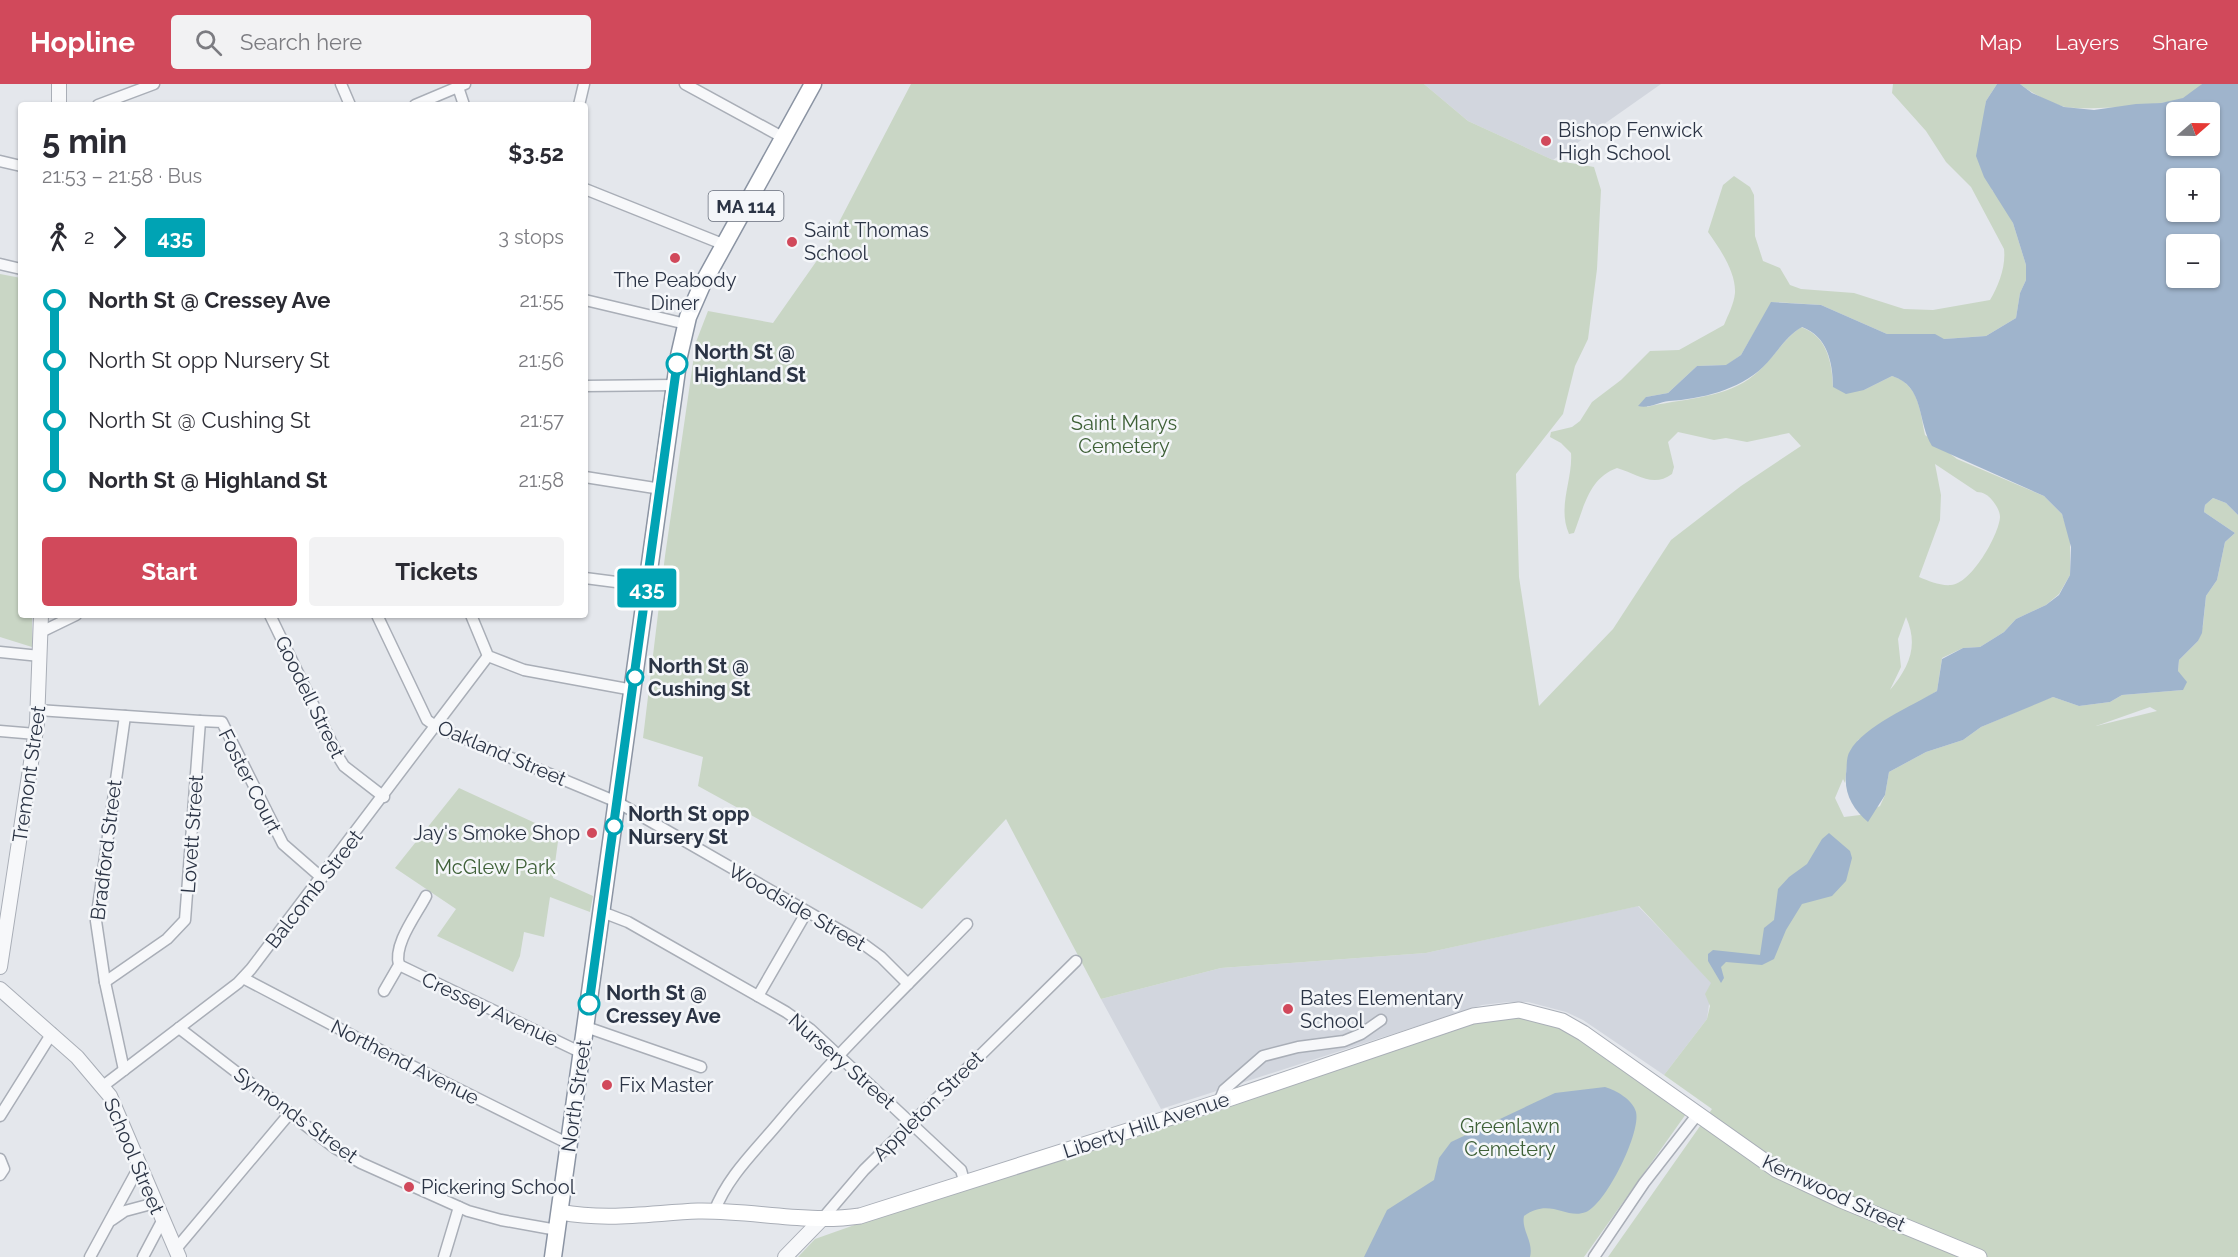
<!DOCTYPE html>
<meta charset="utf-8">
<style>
body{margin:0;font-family:Raleway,sans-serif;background:#f2f2f3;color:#2b2b33;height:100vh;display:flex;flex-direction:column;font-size:22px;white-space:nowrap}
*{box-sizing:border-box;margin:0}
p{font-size:20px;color:#7c7c81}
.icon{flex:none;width:33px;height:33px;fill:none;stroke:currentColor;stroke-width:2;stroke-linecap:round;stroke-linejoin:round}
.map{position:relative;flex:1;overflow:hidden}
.sheet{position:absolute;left:18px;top:18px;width:570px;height:516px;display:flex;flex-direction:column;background:#fff;border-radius:6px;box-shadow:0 2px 4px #0004}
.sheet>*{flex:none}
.badge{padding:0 12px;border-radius:4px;font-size:21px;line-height:39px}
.needle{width:39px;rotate:70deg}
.tools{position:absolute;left:2166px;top:18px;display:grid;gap:12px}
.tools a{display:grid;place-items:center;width:54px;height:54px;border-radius:6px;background:#fff;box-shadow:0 2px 4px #0004;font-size:30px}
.map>.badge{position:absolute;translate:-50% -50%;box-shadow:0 0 0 3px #fff}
.legs{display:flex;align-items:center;gap:9px;height:66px;padding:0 24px;font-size:20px}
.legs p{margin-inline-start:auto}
.overview{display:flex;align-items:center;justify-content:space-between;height:102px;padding:0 24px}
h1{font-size:33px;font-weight:700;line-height:45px}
.button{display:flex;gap:12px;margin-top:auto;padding:12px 24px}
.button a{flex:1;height:69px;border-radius:6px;background:#d1495b;color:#fff;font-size:24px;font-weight:700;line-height:69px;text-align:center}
.button a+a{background:#f2f2f3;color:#2b2b33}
ul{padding:0 24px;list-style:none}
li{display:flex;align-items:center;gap:21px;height:60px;font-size:22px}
li i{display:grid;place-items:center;width:9px;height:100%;margin:0 8px;background:currentColor}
li i::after{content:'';width:15px;height:15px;margin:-8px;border:4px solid;border-radius:50%;background:#fff}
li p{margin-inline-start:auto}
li:first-child i{background:linear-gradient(#0000 50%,currentColor 0)}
li:last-child i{background:linear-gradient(currentColor 50%,#0000 0)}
header{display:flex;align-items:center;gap:36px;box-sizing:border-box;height:84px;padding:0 30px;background:#d1495b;color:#fff}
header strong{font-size:28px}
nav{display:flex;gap:33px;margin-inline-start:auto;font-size:21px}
.search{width:420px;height:54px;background:#f2f2f3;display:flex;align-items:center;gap:15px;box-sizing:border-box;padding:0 21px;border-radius:6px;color:#7c7c81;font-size:22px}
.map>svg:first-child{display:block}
.built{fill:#d2d6de}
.green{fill:#c9d6c5;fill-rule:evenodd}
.water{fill:#9fb4cc;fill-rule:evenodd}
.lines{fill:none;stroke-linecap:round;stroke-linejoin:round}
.minor-casing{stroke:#a9aeb7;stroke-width:13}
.tertiary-casing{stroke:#a9aeb7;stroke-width:16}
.secondary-casing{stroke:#a9aeb7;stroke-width:17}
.trunk-casing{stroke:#8b94a3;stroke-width:19}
.minor{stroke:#f7f8fa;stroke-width:10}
.tertiary{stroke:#f7f8fa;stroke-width:14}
.secondary{stroke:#fff;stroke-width:15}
.trunk{stroke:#fff;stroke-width:16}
.line-1-casing{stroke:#fff;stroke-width:14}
.line-1{stroke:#00a3b4;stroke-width:9}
.poi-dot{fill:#d1495b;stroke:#f4f6f9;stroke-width:2}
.stop-1-dot{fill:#fff;stroke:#00a3b4;stroke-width:3}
.labels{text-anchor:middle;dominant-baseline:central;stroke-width:5;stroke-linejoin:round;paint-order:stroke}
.shield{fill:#f4f6f9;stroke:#676e7b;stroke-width:1.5}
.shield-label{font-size:18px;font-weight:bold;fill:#2b3445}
.poi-label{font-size:20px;fill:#2b3445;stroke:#f4f6f9;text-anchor:start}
.stop-label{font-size:20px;font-weight:bold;fill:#2b3445;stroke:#f4f6f9;text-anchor:start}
.park-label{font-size:20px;fill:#3f6138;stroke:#f4f6f9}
.street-label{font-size:20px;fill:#2b3445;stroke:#f4f6f9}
</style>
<header>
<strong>Hopline</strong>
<div class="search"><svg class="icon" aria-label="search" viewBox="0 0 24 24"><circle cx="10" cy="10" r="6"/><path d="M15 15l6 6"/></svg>Search here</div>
<nav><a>Map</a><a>Layers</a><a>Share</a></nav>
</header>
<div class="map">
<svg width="2238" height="1173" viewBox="0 0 2238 1173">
<rect width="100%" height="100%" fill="#e4e7ec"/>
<g class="built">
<polygon points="1424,0 1661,0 1553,76 1468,37"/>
<polygon points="1638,822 1712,899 1707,935 1664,991 1583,936 1566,928 1528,918 1509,918 1482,921 1161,1025 1101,915 1221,884 1426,869"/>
</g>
<g class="green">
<path d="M911 0H1424L1468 37 1553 76 1594 83 1601 106 1597 185 1588 255 1575 282 1563 330 1516 390 1519 493 1539 622 1613 545 1671 456 1741 402 1801 362 1789 349 1747 358 1726 354 1714 356 1678 348 1668 358 1674 383 1672 390C1653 404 1637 390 1617 384 1589 394 1584 423 1574 449L1569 450C1557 423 1573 396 1571 369L1561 359 1550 353 1551 348 1572 343 1580 337 1592 318 1621 296 1650 267 1679 266 1724 241C1728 231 1734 220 1735 209 1736 188 1720 165 1708 148L1723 101 1734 92 1750 103 1754 111 1755 152 1763 177 1780 184 1790 201 1801 205 1854 209 1904 225 1933 226 1990 216C1999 201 2006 182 2004 165L1971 103 1946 78 1926 47 1892 9 1893 0H1997L1986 17 1983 43 1992 106 2005 122 2013 139 2026 181V196L2020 209 2016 234 1986 252 1944 255 1887 250 1821 221 1772 218 1741 271 1727 281 1697 282 1668 309 1646 313 1647 323C1678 315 1721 315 1749 295 1770 280 1781 257 1801 243 1827 252 1832 278 1833 303L1864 306 1892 292C1919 300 1920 327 1925 351L1957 375 2044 412 2062 430 2070 454V491L2059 510 2046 521 2016 535 2004 548 1980 563 1963 564 1942 574 1937 607 1858 656 1847 681 1845 699 1843 695 1835 714 1844 733 1860 731 1880 722 1885 711 1889 688 1926 668 1963 656 1981 643 2044 616 2053 613 2079 622 2110 618 2122 611 2183 606 2178 587 2179 576 2198 557 2203 541 2206 512 2217 496 2225 458 2235 449 2204 428 2205 421 2213 414 2226 419 2238 431V1173H1608L1712 1025 1664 991 1707 935 1710 922 1705 910 1711 899 1639 822 1426 869 1221 884 1101 915 1006 735 922 825 698 702 703 673 643 654 665 472 696 258 708 227 773 239 825 165ZM1935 380 1977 408C1983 408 1988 411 1992 416 1996 421 2000 427 2000 433 1999 451 1971 500 1951 501 1940 502 1929 497 1919 493L1940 436 1941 411ZM1906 533C1919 562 1909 583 1890 606L1901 583 1898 555ZM2150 623 2157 627 2096 642Z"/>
<path d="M2020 0H2202C2197 5 2191 11 2184 14 2169 21 2082 27 2065 23 2049 19 2033 10 2020 0Z"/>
<polygon points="0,190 21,194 21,531 32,531 32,563 0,553"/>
<polygon points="459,704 559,750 553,794 593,812 590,828 550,813 544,853 524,848 520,872 513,888 437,852 456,825 395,784"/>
<polygon points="1531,932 1566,944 1686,1030 1584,1173 798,1173 815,1155 863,1138 1493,933"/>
</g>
<g class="water">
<path d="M1997 0H2020L2032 9 2064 23 2094 26 2136 20 2161 19 2183 14 2202 0H2238V431L2226 419 2213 414 2205 421 2204 428 2235 449 2225 458 2217 496 2206 512 2202 549 2198 557 2179 576 2178 587 2187 598 2183 606 2122 611 2110 618 2079 622 2053 613 1981 643 1963 656 1926 668 1889 688 1885 711 1868 738C1853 725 1844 710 1846 690 1847 683 1846 673 1850 667 1864 642 1912 622 1937 607L1942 575 1963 564 1980 563 2004 548 2016 535 2046 521 2059 511 2070 491 2071 463 2062 430 2044 412 1932 362C1917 338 1925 302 1892 292L1864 306 1846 310 1833 303C1833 278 1827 252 1802 243 1785 253 1777 269 1763 283 1739 306 1701 315 1669 317 1658 318 1649 325 1638 322L1646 313 1668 309 1697 282 1726 281 1741 271 1771 218 1821 221 1887 250H1935L1944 255 1986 252 2016 234 2020 209 2026 196V181L2013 139 1984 93 1976 72 1986 17ZM2176 28H2210V62H2176ZM2176 94H2210V128H2176ZM2176 160H2210V194H2176Z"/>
<polygon points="1829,749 1850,767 1852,774 1846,797 1832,812 1802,820 1786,846 1774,875 1762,881 1726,878 1721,883 1724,894 1721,899 1708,877 1708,870 1713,866 1760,871 1764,844 1774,836 1778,805 1789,793 1807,780 1822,755"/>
<path d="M1605 1003C1616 1006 1633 1016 1636 1028 1641 1049 1606 1120 1586 1128 1566 1136 1550 1113 1524 1132 1521 1146 1534 1158 1530 1173H1364L1387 1126 1434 1096 1439 1074 1451 1058 1555 1009Z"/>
</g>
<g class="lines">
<g class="minor-casing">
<g id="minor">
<polyline points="341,0 350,21"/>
<polyline points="457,0 464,21"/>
<polyline points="685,0 784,54"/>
<polyline points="98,21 154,0"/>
<polyline points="415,21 465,0"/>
<polyline points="579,21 584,0"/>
<polyline points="0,77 21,82"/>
<polyline points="585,105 725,161"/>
<polyline points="0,180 21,185"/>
<polyline points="585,216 686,240"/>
<polyline points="585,302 675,301"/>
<polyline points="585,393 661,405"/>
<polyline points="585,494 647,502"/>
<polyline points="270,531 339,674 344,682 384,713"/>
<polyline points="377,531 427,636 437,643 617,718 862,859 881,873 908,900"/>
<polyline points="471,531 488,572 524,586 633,606"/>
<polyline points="41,548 76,531"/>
<polyline points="0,568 40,572"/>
<polyline points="38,626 200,637 185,836 167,855 105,898"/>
<polyline points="200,637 222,638 283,760 322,794"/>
<polyline points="0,647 36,650"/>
<polyline points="602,828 628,838 786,928 810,945 961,1086 965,1100"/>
<polyline points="399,881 582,969"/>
<polyline points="243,894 380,966 569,1060"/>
<path d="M384 907 399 881C393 860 417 830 426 812"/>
<polyline points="758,912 806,829"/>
<polyline points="586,943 701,983"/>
<polyline points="179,944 335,1064 361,1079 468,1127 501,1136 557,1146"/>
<polyline points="124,986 105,898 96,837 125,632"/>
<polyline points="103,1002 238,899 251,885 488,572"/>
<polyline points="1219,1018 1224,1006 1263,972 1298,963 1344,957 1361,950 1381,936"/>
<polyline points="0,1032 52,949"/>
<polyline points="0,1075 4,1085 0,1091"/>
<path d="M714 1128C727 1094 752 1070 775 1043 835 971 902 907 967 840"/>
<polyline points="823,1134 864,1086 1076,877"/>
<polyline points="112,1136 125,1127 155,1119"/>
<polyline points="175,1166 290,1029"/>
<polyline points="90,1173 140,1081"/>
<polyline points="143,1173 162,1137"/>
<polyline points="444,1173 459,1123"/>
<polyline points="1594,1173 1644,1099 1697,1031"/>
</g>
</g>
<g class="tertiary-casing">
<g id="tertiary">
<polyline points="59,0 59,21"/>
<polyline points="0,883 37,639 41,531"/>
<polyline points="0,905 77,973 110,1012 179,1173"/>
<polyline points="785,1173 823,1134"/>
</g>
</g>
<g class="secondary-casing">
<path id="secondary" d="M560 1128C608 1137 651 1129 698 1127 752 1126 806 1140 860 1132L1219 1018 1473 932 1519 926 1562 937 1583 949 1777 1086 1841 1116 1979 1173"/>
</g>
<g class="trunk-casing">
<polyline id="trunk" points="553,1173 679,272 688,233 702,201 813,0"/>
</g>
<use href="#minor" class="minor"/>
<use href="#tertiary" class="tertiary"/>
<use href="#secondary" class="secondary"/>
<use href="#trunk" class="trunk"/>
</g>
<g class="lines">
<g class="line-1-casing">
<polyline id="line-1" points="589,920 677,280"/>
</g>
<use href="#line-1" class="line-1"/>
</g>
<g class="poi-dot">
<circle cx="1546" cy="57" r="6"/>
<circle cx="792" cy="158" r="6"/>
<circle cx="675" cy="174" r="6"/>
<circle cx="592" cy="749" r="6"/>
<circle cx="1288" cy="925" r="6"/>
<circle cx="607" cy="1001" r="6"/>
<circle cx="409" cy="1103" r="6"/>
</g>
<g class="stop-1-dot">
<circle cx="677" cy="280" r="10"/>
<circle cx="635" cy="593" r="8"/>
<circle cx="614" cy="742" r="8"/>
<circle cx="589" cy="920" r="10"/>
</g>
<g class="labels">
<rect class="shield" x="708.5" y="107" width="75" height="30" rx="4.5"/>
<g class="shield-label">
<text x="746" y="122">MA 114</text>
</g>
<g class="poi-label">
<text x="1558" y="46">Bishop Fenwick<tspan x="1558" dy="23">High School</tspan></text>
<text x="804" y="146">Saint Thomas<tspan x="804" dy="23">School</tspan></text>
<text x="675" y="196" text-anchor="middle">The Peabody<tspan x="675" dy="23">Diner</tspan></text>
<text x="580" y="749" text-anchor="end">Jay's Smoke Shop</text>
<text x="1300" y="914">Bates Elementary<tspan x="1300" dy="23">School</tspan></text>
<text x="619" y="1001">Fix Master</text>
<text x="421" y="1103">Pickering School</text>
</g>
<g class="stop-label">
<text x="694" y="268">North St @<tspan x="694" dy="23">Highland St</tspan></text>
<text x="648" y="582">North St @<tspan x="648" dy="23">Cushing St</tspan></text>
<text x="628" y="730">North St opp<tspan x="628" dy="23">Nursery St</tspan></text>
<text x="606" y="909">North St @<tspan x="606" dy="23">Cressey Ave</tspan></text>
</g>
<g class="park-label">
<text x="1124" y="339">Saint Marys<tspan x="1124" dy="23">Cemetery</tspan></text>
<text x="495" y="783">McGlew Park</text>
<text x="1510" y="1042">Greenlawn<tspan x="1510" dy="23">Cemetery</tspan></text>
</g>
<g class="street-label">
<text transform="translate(310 613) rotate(64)">Goodell Street</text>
<text transform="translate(502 669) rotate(23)">Oakland Street</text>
<text transform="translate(29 690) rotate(-82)">Tremont Street</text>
<text transform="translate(250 697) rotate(63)">Foster Court</text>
<text transform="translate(192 750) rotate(-86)">Lovett Street</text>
<text transform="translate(106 766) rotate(-83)">Bradford Street</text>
<text transform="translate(314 805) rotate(-52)">Balcomb Street</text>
<text transform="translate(797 823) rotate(30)">Woodside Street</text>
<text transform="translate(490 925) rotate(25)">Cressey Avenue</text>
<text transform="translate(842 977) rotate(41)">Nursery Street</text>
<text transform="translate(405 978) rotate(27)">Northend Avenue</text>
<text transform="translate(576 1012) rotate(-82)">North Street</text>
<text transform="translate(928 1022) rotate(-45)">Appleton Street</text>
<text transform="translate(296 1031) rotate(36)">Symonds Street</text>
<text transform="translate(1146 1041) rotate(-18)">Liberty Hill Avenue</text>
<text transform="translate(134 1072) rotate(67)">School Street</text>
<text transform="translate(1834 1109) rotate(25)">Kernwood Street</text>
</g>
</g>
</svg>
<div class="tools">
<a><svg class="needle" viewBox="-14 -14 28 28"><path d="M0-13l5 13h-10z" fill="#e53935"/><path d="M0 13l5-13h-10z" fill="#7c7c81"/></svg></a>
<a>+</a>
<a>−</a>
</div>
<b class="badge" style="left:647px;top:504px;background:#00a3b4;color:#fff">435</b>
<section class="sheet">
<div class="overview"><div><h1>5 min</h1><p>21:53 – 21:58 · Bus</p></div><b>$3.52</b></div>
<div class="legs"><svg class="icon" aria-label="walk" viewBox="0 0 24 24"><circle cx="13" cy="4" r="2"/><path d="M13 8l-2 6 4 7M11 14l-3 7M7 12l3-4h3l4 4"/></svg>2<svg class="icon" aria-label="forward" viewBox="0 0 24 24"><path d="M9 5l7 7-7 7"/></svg><b class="badge" style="background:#00a3b4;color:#fff">435</b><p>3 stops</p></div>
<ul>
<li><i style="color:#00a3b4"></i><b>North St @ Cressey Ave</b><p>21:55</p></li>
<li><i style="color:#00a3b4"></i><span>North St opp Nursery St</span><p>21:56</p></li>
<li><i style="color:#00a3b4"></i><span>North St @ Cushing St</span><p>21:57</p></li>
<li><i style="color:#00a3b4"></i><b>North St @ Highland St</b><p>21:58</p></li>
</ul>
<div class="button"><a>Start</a><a>Tickets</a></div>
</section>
</div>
